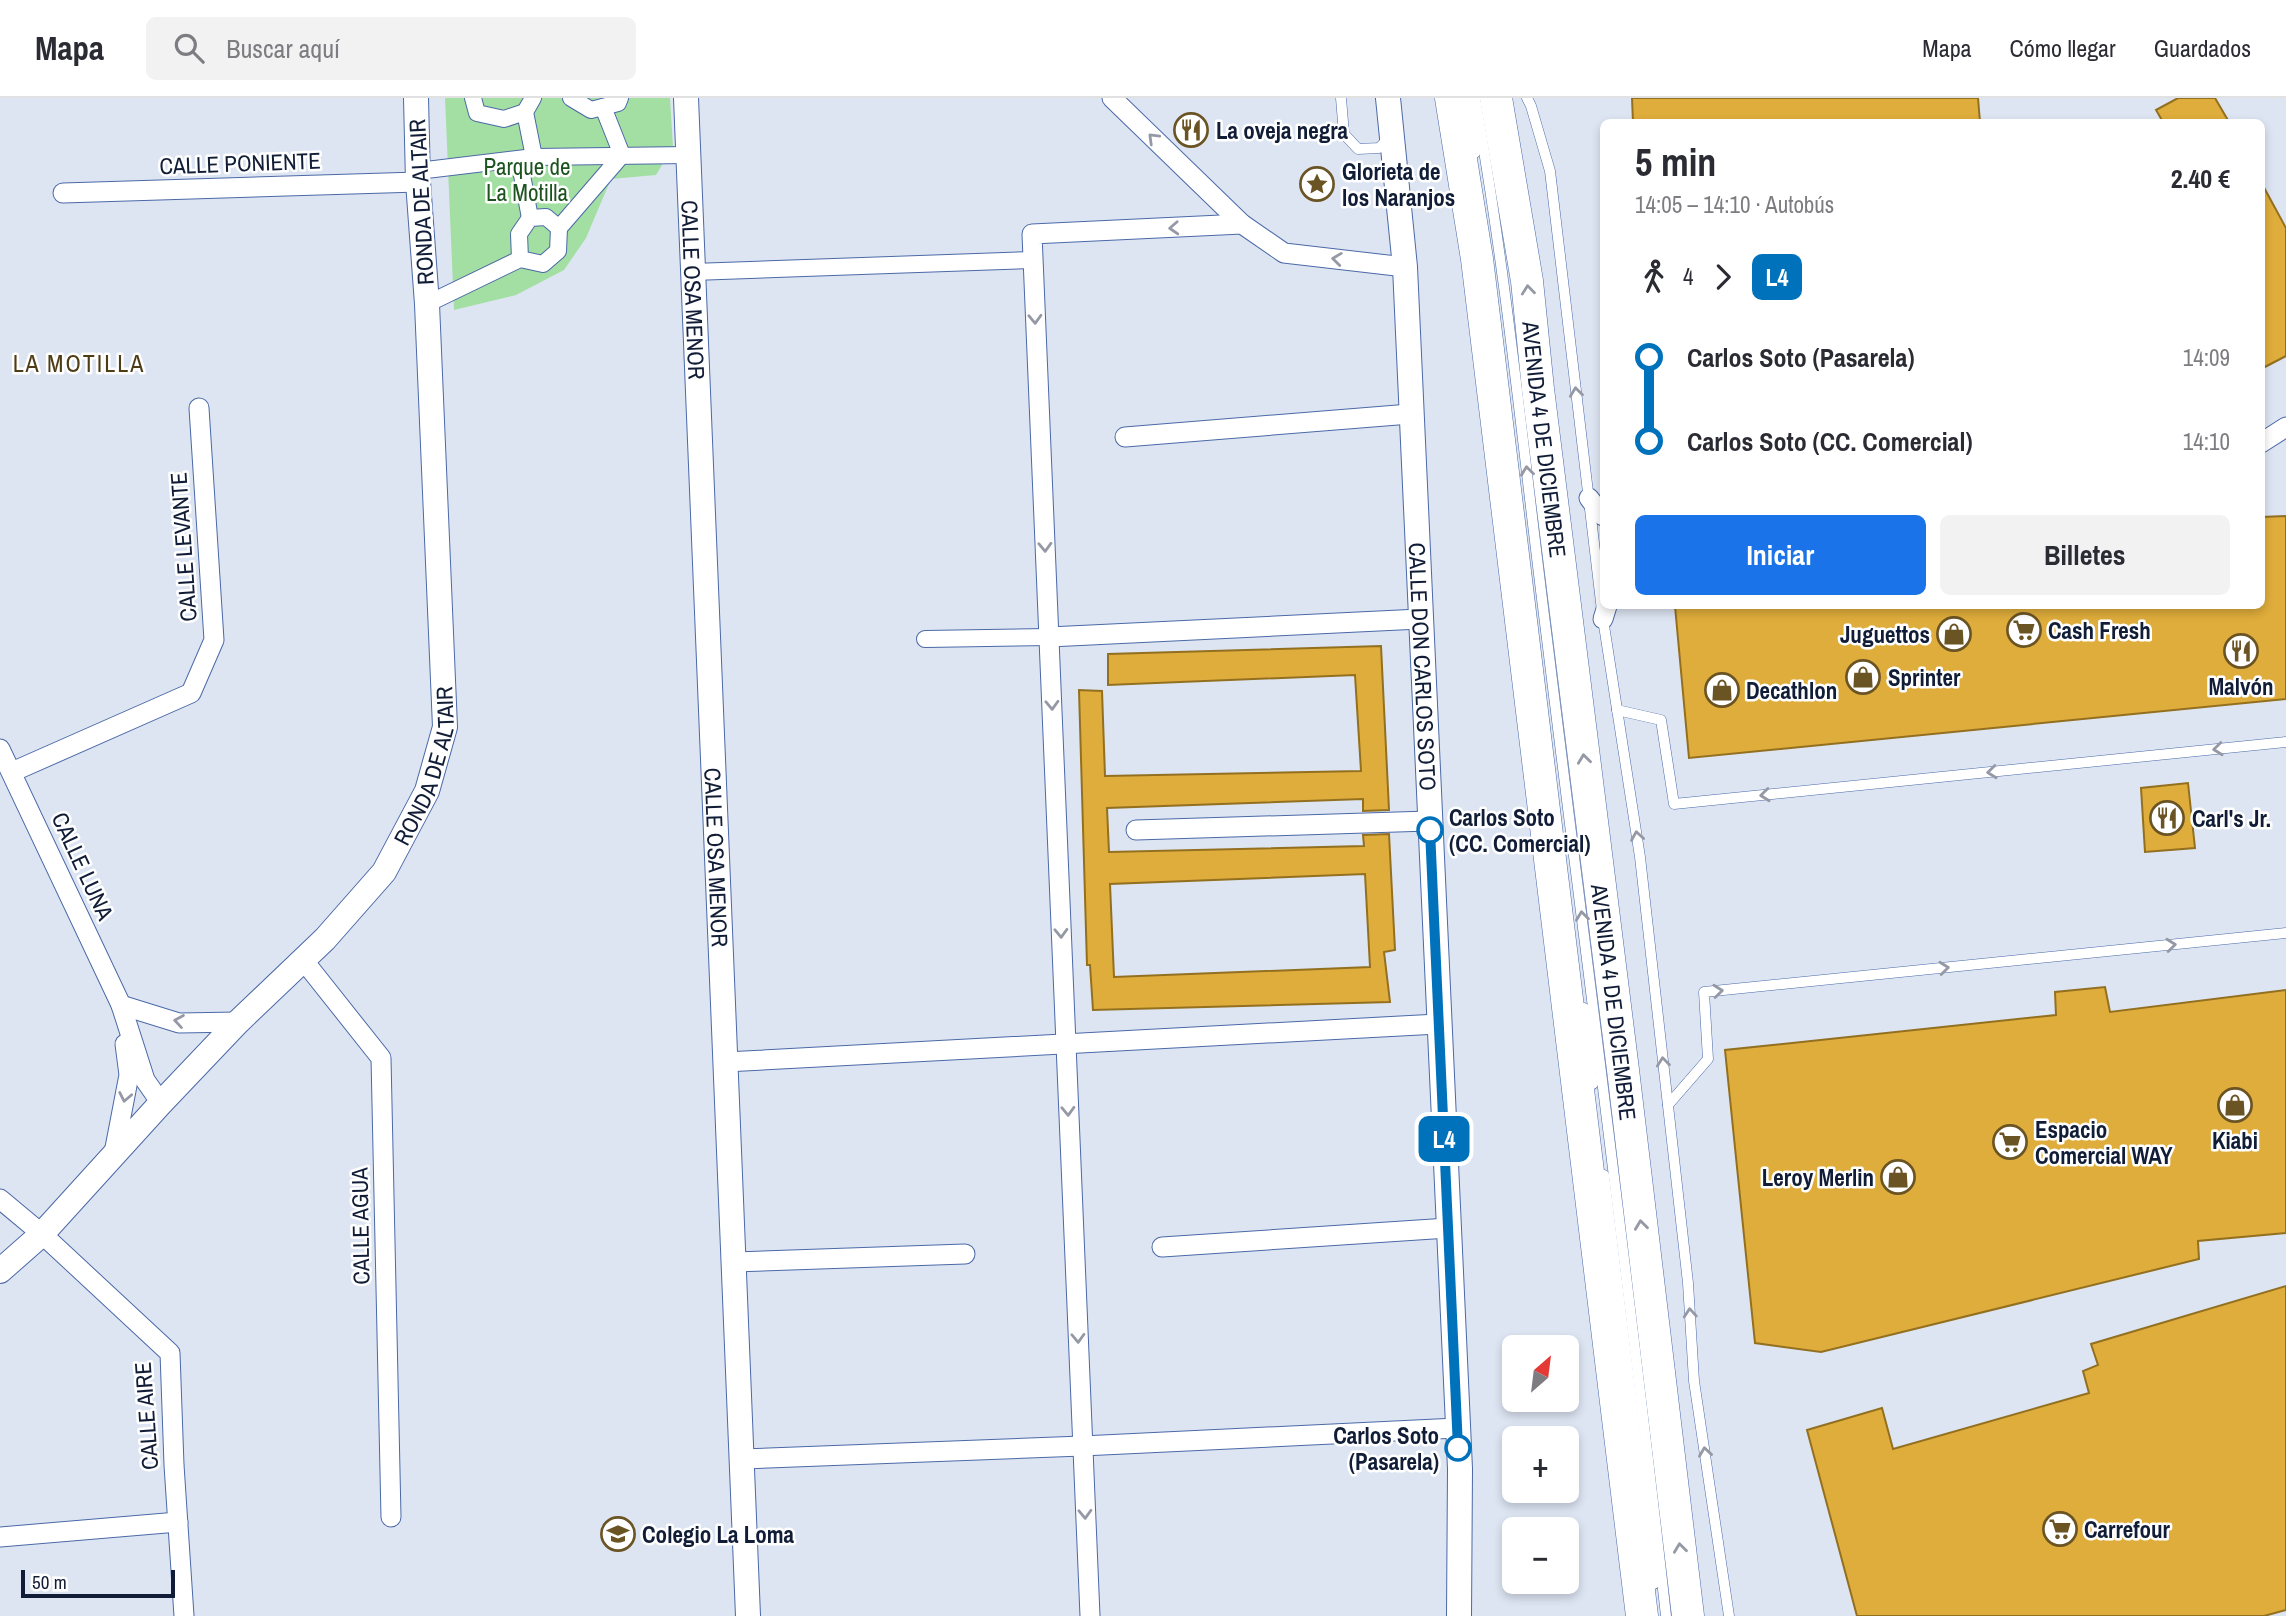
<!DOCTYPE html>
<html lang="es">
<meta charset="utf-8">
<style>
body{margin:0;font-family:"Archivo Narrow",sans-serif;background:#f2f2f3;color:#2b2b33;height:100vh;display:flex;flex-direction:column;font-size:26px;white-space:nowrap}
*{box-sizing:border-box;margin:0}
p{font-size:23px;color:#7c7c81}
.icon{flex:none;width:38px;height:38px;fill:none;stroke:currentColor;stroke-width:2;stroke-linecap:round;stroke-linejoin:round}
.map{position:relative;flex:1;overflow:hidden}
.side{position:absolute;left:1600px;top:21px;width:665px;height:490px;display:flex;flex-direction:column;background:#fff;border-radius:10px;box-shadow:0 4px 10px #0003}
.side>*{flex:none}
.badge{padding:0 14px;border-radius:10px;font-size:24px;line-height:46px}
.needle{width:46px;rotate:28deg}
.buttons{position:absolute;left:1502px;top:1237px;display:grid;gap:14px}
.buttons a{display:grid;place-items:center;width:77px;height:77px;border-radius:10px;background:#fff;box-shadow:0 4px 10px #0003;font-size:35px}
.scale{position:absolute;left:21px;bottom:18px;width:154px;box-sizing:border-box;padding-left:7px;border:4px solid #111d37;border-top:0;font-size:19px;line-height:24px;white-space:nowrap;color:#111d37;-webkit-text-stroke:5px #fff;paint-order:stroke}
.map>.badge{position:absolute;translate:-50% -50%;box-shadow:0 0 0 4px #fff}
.legs{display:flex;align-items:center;gap:10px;height:77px;padding:0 35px;font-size:23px}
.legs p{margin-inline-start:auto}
.headline{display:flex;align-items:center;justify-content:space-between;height:119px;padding:0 35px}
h1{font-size:38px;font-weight:800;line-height:52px}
.action{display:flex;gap:14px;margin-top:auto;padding:14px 35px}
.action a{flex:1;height:80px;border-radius:10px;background:#1a73e8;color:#fff;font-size:28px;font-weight:800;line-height:80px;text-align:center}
.action a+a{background:#f2f2f3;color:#2b2b33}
ul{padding:0 35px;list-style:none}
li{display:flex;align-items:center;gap:24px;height:84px;font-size:26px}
li i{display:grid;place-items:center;width:10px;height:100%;margin:0 9px;background:currentColor}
li i::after{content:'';width:18px;height:18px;margin:-9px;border:5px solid;border-radius:50%;background:#fff}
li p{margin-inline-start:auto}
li:first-child i{background:linear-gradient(#0000 50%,currentColor 0)}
li:last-child i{background:linear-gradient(currentColor 50%,#0000 0)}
header{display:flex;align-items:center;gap:42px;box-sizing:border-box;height:98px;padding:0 35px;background:#fff;border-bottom:2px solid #e1e1e2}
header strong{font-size:33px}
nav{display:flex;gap:38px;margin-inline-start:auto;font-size:24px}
.search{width:490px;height:63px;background:#f2f2f3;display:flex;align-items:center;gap:18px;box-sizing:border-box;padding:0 24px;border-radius:10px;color:#7c7c81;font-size:26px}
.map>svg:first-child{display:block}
.green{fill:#a3dfa2}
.building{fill:#dfad3b;stroke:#937020;stroke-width:2;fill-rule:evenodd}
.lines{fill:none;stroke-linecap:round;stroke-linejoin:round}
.service-casing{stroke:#4b69a7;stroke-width:11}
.pedestrian-casing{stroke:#4b69a7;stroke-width:18}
.minor-casing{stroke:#4b69a7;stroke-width:21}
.tertiary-casing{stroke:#4b69a7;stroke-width:26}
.primary-casing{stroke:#4b69a7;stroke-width:33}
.service{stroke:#fff;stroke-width:10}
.pedestrian{stroke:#fff;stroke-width:16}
.minor{stroke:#fff;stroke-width:19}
.tertiary{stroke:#fff;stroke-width:24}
.primary{stroke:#fff;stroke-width:32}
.oneway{stroke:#9499a5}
.line-1-casing{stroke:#fff;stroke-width:16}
.line-1{stroke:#0072bc;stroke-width:10}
.stop-1-dot{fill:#fff;stroke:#0072bc;stroke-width:3.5}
.labels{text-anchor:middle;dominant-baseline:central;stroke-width:5;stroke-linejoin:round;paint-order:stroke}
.poi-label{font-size:23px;font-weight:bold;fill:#111d37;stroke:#fff;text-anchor:start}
.street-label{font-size:23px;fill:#111d37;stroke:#fff}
.park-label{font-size:23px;fill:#1c531e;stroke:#fff}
.stop-label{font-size:23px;font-weight:bold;fill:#111d37;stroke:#fff;text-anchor:start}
.neighbourhood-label{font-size:24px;letter-spacing:2px;fill:#4e3c16;stroke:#fff}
</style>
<header>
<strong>Mapa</strong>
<div class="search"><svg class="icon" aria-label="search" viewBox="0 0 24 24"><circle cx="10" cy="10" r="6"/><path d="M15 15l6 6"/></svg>Buscar aquí</div>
<nav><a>Mapa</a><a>Cómo llegar</a><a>Guardados</a></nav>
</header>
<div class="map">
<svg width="2286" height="1518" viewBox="0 0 2286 1518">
<rect width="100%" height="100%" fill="#dde5f3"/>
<polygon class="green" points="445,0 670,0 673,49 656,77 611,81 586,140 564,172 516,197 454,212"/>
<g class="building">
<polygon points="1632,0 1978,0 1980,24 1633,24"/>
<polygon points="2178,0 2215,0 2229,24 2163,24 2156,12"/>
<polygon points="2261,84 2286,130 2286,258 2261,271"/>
<polygon points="2286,418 2286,601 1689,660 1675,508 2261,508 2261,419"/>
<path d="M1381 548 1389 712 1363 713V701L1107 710 1109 754 1364 748 1363 737 1389 736 1395 852 1384 854 1390 904 1093 912 1090 867H1087L1079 592 1102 593 1105 678 1361 673 1355 577 1108 587V556ZM1365 776 1370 869 1114 879 1110 786Z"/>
<polygon points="2188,685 2195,750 2145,754 2141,690"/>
<polygon points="2105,889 2110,914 2286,892 2286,1135 2198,1143 2199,1161 1821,1254 1755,1245 1725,952 2056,917 2055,894"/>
<polygon points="2286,1188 2286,1512 2264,1518 1857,1518 1807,1332 1882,1310 1893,1351 2089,1295 2083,1273 2098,1267 2091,1246"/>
</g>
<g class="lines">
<g class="service-casing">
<g id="service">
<polyline points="1341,0 1344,36 1358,51 1379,50 1388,41"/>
<polyline points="1468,0 1475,55"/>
<path d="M1475 0C1507 179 1524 361 1547 541 1587 867 1630 1192 1666 1518"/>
<polyline points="1527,0 1531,8 1550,73 1603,521 1640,759 1688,1185 1694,1283 1729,1518"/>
<polyline points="1617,612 1661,622 1674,706 2286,644"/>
<polyline points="1584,910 1593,986"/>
<polyline points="1668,1007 1708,961 1704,894 2286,835"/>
<polyline points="1604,1077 1654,1486"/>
</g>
</g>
<g class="pedestrian-casing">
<g id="pedestrian">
<polyline points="473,0 477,15 504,21 525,14"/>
<polyline points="571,0 591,12 618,5 620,0"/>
<polyline points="603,9 622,57"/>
<polyline points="418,73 534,59 688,57"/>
<polyline points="530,120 522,77 534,59 525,14 533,0"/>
<polyline points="559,130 622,57"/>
<polyline points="693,174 1033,162"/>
<polyline points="427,206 520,161 543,166 558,153 559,130 546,119 530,120 519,136 520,161"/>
<polyline points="925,541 1049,539"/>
</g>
</g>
<g class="minor-casing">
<g id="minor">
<polyline points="1112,0 1242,126 1284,155 1405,169"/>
<polyline points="63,95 418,84"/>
<polyline points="1125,339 1410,316"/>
<polyline points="2261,345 2286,329"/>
<polyline points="1589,400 1603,418"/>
<polyline points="1603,521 1607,508"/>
<polyline points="1049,539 1420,521"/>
<polyline points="0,651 121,907 145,982 161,1005"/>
<polyline points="12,674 191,595 214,542 199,310"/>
<polyline points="1136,732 1429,723"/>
<polyline points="304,863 381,960 391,1419"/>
<polyline points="121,907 179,925 238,924"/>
<polyline points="725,964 1438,926"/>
<polyline points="114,1055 129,977 125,946"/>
<polyline points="0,1101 42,1136 170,1255 174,1367 184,1518"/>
<polyline points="1162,1149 1448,1130"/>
<polyline points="734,1164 965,1156"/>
<polyline points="742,1361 1082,1348 1457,1330"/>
<polyline points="0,1439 178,1424"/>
<polyline points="1090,1518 1032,136 1242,126"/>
</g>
</g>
<g class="tertiary-casing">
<g id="tertiary">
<path id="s1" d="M686 0 748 1518"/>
<path id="s2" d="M1388 0 1405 169 1460 1371 1459 1518"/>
<path id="s3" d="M0 1173 42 1136 161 1005 238 924 325 841 384 774 427 693 445 629 427 206 418 84 416 0"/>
</g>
</g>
<g class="primary-casing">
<g id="primary">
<polyline points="1451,0 1477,161 1642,1518"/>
<path id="s4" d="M1496 0 1527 183 1538 291 1623 972 1688 1518"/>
</g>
</g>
<use href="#service" class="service"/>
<use href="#pedestrian" class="pedestrian"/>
<use href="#minor" class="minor"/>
<use href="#tertiary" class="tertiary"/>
<use href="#primary" class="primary"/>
</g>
<defs><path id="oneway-chevron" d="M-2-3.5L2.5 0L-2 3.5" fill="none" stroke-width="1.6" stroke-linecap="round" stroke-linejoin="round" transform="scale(1.75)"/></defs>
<g class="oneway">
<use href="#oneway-chevron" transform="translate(1153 40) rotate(-136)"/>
<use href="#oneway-chevron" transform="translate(1174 130) rotate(177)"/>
<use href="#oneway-chevron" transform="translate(1337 161) rotate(-173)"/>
<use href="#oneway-chevron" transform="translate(1528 192) rotate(-96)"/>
<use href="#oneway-chevron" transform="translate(1035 221) rotate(88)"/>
<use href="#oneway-chevron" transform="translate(1576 294) rotate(-97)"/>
<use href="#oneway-chevron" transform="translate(1527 373) rotate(-97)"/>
<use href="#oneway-chevron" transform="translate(1045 449) rotate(88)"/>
<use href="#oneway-chevron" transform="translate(1052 607) rotate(88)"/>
<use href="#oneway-chevron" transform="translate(2218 651) rotate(174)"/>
<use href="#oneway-chevron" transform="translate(1584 661) rotate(-97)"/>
<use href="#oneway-chevron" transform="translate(1992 674) rotate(174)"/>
<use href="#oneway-chevron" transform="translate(1765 697) rotate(174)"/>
<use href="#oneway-chevron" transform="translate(1637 738) rotate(-99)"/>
<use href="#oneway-chevron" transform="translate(1582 818) rotate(-97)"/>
<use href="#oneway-chevron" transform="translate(1061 835) rotate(88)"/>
<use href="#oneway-chevron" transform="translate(2171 847) rotate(-6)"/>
<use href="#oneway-chevron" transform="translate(1944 870) rotate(-6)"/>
<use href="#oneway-chevron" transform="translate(1718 893) rotate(-6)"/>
<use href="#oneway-chevron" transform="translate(179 923) rotate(-171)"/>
<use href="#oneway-chevron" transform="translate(1663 964) rotate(-96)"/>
<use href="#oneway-chevron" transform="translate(125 999) rotate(101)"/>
<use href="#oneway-chevron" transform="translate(1068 1013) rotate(88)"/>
<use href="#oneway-chevron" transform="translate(1641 1127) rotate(-97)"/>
<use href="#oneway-chevron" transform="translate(1690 1215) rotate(-94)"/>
<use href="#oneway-chevron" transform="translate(1078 1240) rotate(88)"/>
<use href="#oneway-chevron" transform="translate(1705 1354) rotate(-98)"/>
<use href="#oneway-chevron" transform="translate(1085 1416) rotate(88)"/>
<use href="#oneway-chevron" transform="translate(1680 1450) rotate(-97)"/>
</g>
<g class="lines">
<g class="line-1-casing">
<polyline id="line-1" points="1430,732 1458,1350"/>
</g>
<use href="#line-1" class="line-1"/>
</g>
<defs>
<g id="restaurant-ring" transform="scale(1.75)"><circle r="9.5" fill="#fff" stroke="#6b5424" stroke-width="1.5"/><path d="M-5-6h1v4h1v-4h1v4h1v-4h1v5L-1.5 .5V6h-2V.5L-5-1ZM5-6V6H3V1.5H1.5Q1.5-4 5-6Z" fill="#6b5424"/></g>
<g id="sight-ring" transform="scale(1.75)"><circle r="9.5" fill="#fff" stroke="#6b5424" stroke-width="1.5"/><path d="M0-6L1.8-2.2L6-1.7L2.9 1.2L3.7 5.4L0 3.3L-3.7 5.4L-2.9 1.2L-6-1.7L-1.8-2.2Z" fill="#6b5424"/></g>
<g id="supermarket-ring" transform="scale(1.75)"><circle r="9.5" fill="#fff" stroke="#6b5424" stroke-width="1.5"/><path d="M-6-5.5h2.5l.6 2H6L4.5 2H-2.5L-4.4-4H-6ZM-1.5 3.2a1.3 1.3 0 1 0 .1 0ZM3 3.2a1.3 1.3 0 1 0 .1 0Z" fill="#6b5424"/></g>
<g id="shop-ring" transform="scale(1.75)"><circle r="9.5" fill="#fff" stroke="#6b5424" stroke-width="1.5"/><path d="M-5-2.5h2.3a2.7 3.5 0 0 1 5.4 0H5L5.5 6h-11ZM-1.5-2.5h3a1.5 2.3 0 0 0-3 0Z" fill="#6b5424"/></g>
<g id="school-ring" transform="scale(1.75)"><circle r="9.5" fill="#fff" stroke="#6b5424" stroke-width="1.5"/><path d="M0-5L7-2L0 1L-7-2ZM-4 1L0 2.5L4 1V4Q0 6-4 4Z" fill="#6b5424"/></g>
</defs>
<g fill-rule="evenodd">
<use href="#restaurant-ring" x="1191" y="32"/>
<use href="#sight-ring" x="1317" y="86"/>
<use href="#supermarket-ring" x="2024" y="532"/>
<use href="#shop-ring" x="1954" y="536"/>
<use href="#restaurant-ring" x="2241" y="553"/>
<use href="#shop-ring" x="1863" y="579"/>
<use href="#shop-ring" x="1722" y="592"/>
<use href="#restaurant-ring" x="2167" y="720"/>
<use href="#shop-ring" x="2235" y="1007"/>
<use href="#supermarket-ring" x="2010" y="1044"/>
<use href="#shop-ring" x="1898" y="1079"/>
<use href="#supermarket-ring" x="2060" y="1431"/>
<use href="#school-ring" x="618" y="1436"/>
</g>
<g class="stop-1-dot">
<circle cx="1430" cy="732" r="12"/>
<circle cx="1458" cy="1350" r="12"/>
</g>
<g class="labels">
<g class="poi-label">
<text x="1216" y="32">La oveja negra</text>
<text x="1342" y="73">Glorieta de<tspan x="1342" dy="26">los Naranjos</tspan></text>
<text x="2048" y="532">Cash Fresh</text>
<text x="1930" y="536" text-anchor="end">Juguettos</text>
<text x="1888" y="579">Sprinter</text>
<text x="2241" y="588" text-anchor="middle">Malvón</text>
<text x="1746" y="592">Decathlon</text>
<text x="2192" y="720">Carl's Jr.</text>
<text x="2035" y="1031">Espacio<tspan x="2035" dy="26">Comercial WAY</tspan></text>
<text x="2235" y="1042" text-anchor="middle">Kiabi</text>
<text x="1874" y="1079" text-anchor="end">Leroy Merlin</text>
<text x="2084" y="1431">Carrefour</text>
<text x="642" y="1436">Colegio La Loma</text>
</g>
<g class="street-label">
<text transform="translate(240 65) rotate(-2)">CALLE PONIENTE</text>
<text transform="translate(421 104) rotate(-93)">RONDA DE ALTAIR</text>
<text stroke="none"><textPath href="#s1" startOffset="192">CALLE OSA MENOR</textPath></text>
<text stroke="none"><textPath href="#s4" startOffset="345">AVENIDA 4 DE DICIEMBRE</textPath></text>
<text transform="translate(183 449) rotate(-94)">CALLE LEVANTE</text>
<text stroke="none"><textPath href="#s2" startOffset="570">CALLE DON CARLOS SOTO</textPath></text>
<text stroke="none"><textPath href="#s3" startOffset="670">RONDA DE ALTAIR</textPath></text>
<text stroke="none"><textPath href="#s1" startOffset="760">CALLE OSA MENOR</textPath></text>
<text transform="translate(83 768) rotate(65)">CALLE LUNA</text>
<text stroke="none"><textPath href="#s4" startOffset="912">AVENIDA 4 DE DICIEMBRE</textPath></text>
<text transform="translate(360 1128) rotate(-91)">CALLE AGUA</text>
<text transform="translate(146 1318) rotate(-94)">CALLE AIRE</text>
</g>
<g class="park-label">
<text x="527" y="68">Parque de<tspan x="527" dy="26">La Motilla</tspan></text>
</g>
<g class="stop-label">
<text x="1449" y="719">Carlos Soto<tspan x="1449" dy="26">(CC. Comercial)</tspan></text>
<text x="1439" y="1337" text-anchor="end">Carlos Soto<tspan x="1439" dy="26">(Pasarela)</tspan></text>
</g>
<g class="neighbourhood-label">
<text x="79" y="265">LA MOTILLA</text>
</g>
</g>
</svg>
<div class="buttons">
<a><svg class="needle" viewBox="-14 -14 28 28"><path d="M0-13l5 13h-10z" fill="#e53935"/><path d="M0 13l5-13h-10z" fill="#7c7c81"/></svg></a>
<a>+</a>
<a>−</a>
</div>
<div class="scale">50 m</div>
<b class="badge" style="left:1444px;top:1041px;background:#0072bc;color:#fff">L4</b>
<section class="side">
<div class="headline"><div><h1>5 min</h1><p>14:05 – 14:10 · Autobús</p></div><b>2.40 €</b></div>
<div class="legs"><svg class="icon" aria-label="walk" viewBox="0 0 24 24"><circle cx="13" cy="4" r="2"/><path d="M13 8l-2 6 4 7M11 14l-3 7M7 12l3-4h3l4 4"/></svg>4<svg class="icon" aria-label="forward" viewBox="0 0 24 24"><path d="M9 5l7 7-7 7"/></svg><b class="badge" style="background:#0072bc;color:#fff">L4</b></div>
<ul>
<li><i style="color:#0072bc"></i><b>Carlos Soto (Pasarela)</b><p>14:09</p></li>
<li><i style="color:#0072bc"></i><b>Carlos Soto (CC. Comercial)</b><p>14:10</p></li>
</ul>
<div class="action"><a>Iniciar</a><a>Billetes</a></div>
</section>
</div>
